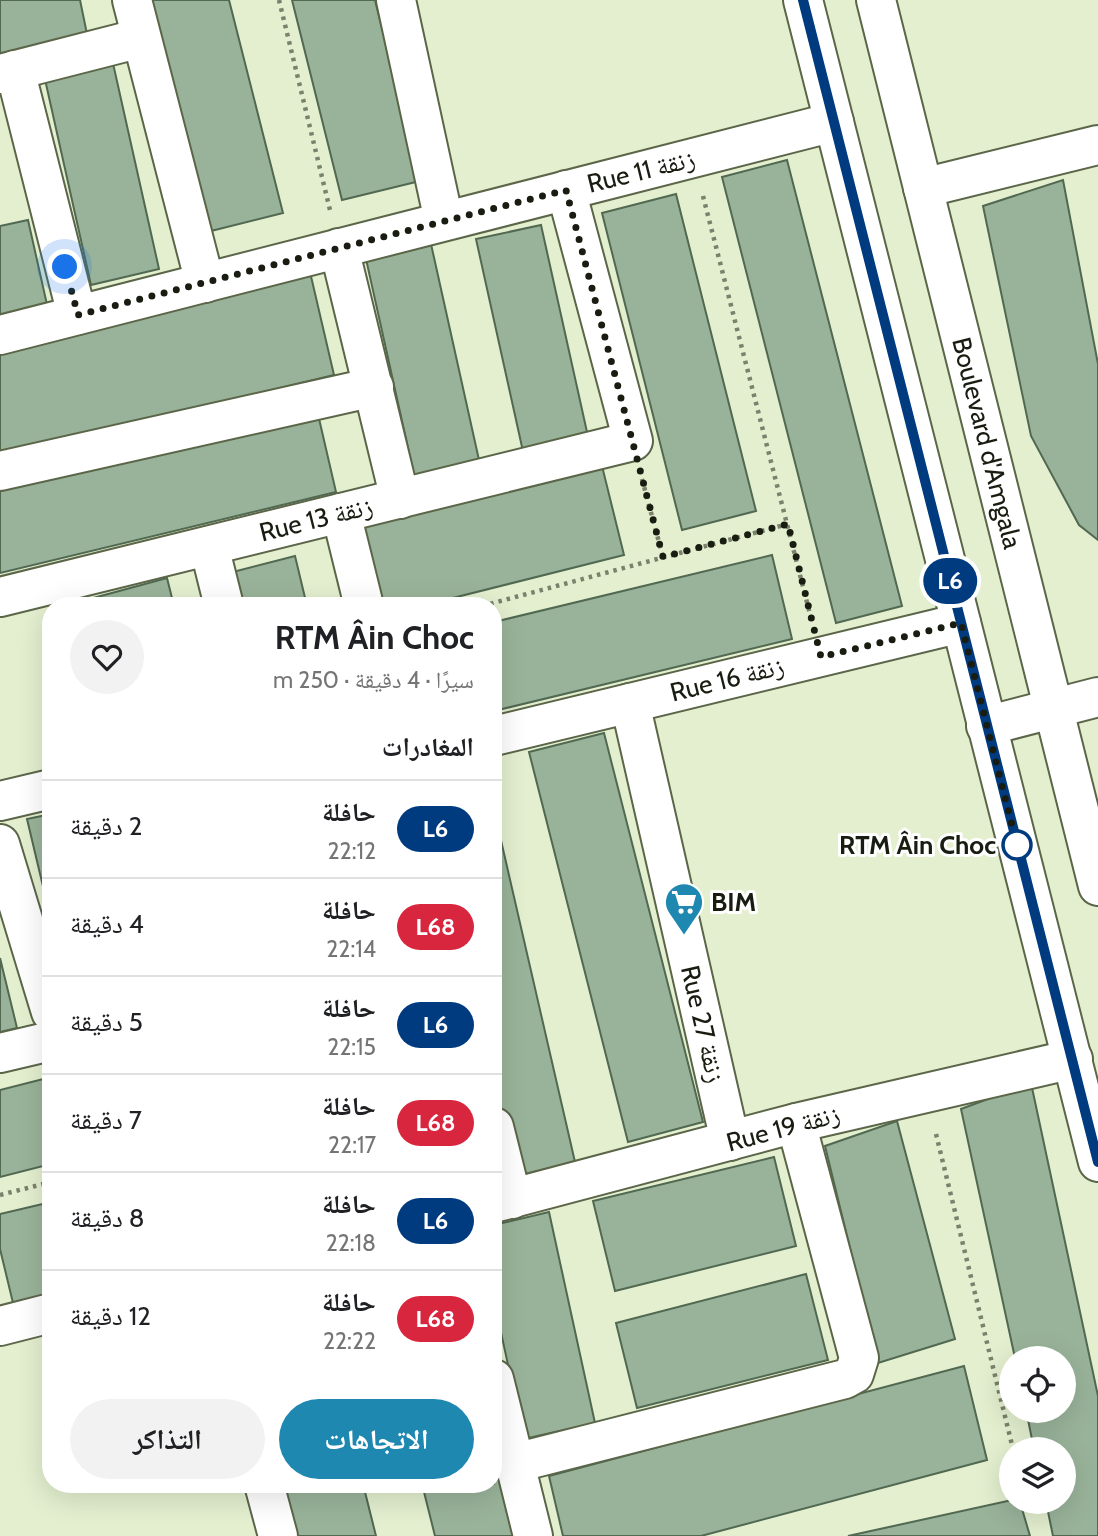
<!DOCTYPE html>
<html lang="ar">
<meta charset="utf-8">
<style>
body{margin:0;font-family:Cabin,"Noto Naskh Arabic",sans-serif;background:#f2f2f2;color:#202124;direction:rtl;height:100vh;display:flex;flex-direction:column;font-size:26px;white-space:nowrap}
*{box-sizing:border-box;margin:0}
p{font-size:23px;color:#757577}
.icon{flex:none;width:38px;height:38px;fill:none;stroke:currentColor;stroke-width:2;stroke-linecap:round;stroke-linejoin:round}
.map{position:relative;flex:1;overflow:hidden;direction:ltr}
.drawer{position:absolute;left:42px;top:597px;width:460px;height:896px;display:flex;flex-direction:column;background:#fff;border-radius:28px;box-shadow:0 7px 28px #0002;direction:rtl}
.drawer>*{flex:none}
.badge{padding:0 14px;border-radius:23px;font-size:24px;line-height:46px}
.buttons{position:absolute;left:999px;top:1346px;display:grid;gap:14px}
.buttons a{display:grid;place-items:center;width:77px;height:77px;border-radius:50%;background:#fff;box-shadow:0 7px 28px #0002;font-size:35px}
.you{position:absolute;width:35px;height:35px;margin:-18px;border:5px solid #fff;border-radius:50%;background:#1a73e8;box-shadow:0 0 0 10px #1a73e833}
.map>.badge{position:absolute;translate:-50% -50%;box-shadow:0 0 0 4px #fff}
h2{padding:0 28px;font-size:26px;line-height:63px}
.round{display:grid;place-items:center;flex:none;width:74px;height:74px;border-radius:37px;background:#f2f2f2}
.head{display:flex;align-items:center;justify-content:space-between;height:119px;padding:0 28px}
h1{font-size:33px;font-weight:800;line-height:52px}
.action{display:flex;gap:14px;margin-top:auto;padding:14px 28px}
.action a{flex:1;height:80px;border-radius:42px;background:#1f88b0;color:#fff;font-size:28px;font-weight:800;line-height:80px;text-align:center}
.action a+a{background:#f2f2f2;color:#202124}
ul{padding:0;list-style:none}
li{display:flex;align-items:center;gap:21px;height:98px;padding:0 28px;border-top:2px solid #e0e0e0}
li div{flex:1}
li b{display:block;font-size:26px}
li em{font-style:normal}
li .badge{min-width:77px;font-weight:700;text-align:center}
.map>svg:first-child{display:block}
.building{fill:#99b39a;stroke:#516851;stroke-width:2}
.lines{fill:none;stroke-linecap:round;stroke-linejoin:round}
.minor-casing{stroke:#5b6649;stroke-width:42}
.path{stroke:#7a816c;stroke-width:4.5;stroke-dasharray:3.5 5;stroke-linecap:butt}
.minor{stroke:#fff;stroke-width:38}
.line-casing{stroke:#fff;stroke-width:16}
.line{stroke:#003b80;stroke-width:10}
.walk{stroke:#191d11;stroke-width:7;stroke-dasharray:0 12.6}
.stop-dot{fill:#fff;stroke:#003b80;stroke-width:3.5}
.labels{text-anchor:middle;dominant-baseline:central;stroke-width:6;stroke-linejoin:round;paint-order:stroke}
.street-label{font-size:26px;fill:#191d11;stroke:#fff}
.stop-label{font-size:26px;font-weight:bold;fill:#191d11;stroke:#fff;text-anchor:end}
.poi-label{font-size:26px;font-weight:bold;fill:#191d11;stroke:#fff;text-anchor:start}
</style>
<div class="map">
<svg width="1098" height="1536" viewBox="0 0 1098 1536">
<rect width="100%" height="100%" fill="#e3efcf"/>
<g class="building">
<polygon points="0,0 80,0 87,34 0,54"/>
<polygon points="145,0 229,0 283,213 203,233"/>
<polygon points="292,0 375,0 420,181 342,200"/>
<polygon points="110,50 159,269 91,285 42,66"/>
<polygon points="787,160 902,606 836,623 722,177"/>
<polygon points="1063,180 1098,364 1098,540 1079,525 1031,436 983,206"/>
<polygon points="676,194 756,511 682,530 602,213"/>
<polygon points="28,220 48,309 0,320 0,226"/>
<polygon points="541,225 589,441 524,456 476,239"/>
<polygon points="431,244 479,460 414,475 366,259"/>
<polygon points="310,272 334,375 0,455 0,345"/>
<polygon points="317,410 336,492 0,573 0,486"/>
<polygon points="602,466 624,555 421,606 379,606 360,527"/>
<polygon points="772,555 792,639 494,711 494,622"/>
<polygon points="295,556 307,606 238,606 229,573"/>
<polygon points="167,578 174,606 88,606 86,600"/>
<polygon points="604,733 703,1122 628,1142 529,752"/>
<polygon points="494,810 575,1162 513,1177 494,1091"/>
<polygon points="51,814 51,920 27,819"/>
<polygon points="0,958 17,1028 0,1032"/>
<polygon points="51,1077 51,1164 0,1177 0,1090"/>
<polygon points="1031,1083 1098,1396 1098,1536 1053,1536 1046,1502 1064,1502 1064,1449 1034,1449 1026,1410 1064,1410 1064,1358 1015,1358 961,1109"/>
<polygon points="897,1121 955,1339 878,1363 825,1146"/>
<polygon points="774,1157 796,1246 615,1291 593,1201"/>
<polygon points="51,1202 51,1299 14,1307 0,1249 0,1214"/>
<polygon points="549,1212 595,1423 524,1439 494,1300 494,1225"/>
<polygon points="806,1274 828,1360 637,1408 616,1323"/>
<polygon points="964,1366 987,1460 701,1536 563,1536 549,1476"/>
<polygon points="494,1459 513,1536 435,1536 422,1484 494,1484"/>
<polygon points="280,1484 363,1484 376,1536 293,1536"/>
<polygon points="1012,1500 1020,1502 1030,1536 848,1536"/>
</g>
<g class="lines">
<g class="minor-casing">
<g id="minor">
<polyline points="132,0 205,283"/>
<polyline points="396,0 444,221"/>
<polyline points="803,0 1098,1162"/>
<polyline points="876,0 1098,886"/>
<polyline points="15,70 77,315"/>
<polyline points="0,74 141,38"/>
<polyline points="923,188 1098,145"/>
<polyline points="339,248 400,499"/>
<polyline points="0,335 834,122"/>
<polyline points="0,471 374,387"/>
<polyline points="341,513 364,606"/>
<polyline points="209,546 224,606"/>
<polyline points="0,597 633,441 566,190"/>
<polyline points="630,703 730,1141"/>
<polyline points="986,726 1098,697"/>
<polyline points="494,736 961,623"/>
<polyline points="0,801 51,789"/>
<polyline points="0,844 51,1012"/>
<polyline points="0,1053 51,1041"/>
<polyline points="494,1127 512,1199"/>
<polyline points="494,1203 796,1123 1073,1059"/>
<polyline points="0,1326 51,1313"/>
<polyline points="494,1379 533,1536"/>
<polyline points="515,1463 845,1379 854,1374 859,1358 796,1123"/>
<polyline points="264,1484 278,1536"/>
</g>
</g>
<g class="path">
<polyline points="279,0 330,210"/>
<polyline points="703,196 811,618"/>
<polyline points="642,479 663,557"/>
<polyline points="482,606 788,524"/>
<polyline points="936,1134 1013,1449"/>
<polyline points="0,1195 51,1182"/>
</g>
<use href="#minor" class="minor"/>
</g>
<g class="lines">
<g class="line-casing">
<polyline id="line" points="803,0 1098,1162"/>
</g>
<use href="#line" class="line"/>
<polyline class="walk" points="65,267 78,315 566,190 663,557 788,524 821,657 961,623 1017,845"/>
</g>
<defs>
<g id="supermarket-pin" transform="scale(2.0125)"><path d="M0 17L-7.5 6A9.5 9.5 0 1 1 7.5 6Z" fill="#1f88b0" stroke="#fff"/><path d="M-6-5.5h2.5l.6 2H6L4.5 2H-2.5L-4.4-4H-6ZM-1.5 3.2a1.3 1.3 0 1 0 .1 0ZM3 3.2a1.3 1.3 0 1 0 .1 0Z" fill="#fff"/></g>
</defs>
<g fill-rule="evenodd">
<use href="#supermarket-pin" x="684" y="902"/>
</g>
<circle class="stop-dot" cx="1017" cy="845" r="14"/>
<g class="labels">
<g class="street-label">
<text transform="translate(641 171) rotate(-14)">Rue 11 زنقة</text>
<text transform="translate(987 443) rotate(76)">Boulevard d'Amgala</text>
<text transform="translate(316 519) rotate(-14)">Rue 13 زنقة</text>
<text transform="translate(727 679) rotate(-14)">Rue 16 زنقة</text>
<text transform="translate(703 1024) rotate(77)">Rue 27 زنقة</text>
<text transform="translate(783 1128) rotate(-15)">Rue 19 زنقة</text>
</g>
<g class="stop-label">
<text x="996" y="845">RTM Âin Choc</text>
</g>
<g class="poi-label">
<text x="711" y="902">BIM</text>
</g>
</g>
</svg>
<div class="buttons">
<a><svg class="icon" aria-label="locate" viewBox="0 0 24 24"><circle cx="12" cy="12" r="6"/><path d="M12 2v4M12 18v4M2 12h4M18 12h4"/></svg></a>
<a><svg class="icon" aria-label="layers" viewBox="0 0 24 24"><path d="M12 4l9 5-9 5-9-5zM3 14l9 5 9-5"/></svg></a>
</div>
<div class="you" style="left:65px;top:267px"></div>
<b class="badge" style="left:950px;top:581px;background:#003b80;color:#fff">L6</b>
<section class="drawer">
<div class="head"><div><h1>RTM Âin Choc</h1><p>سيرًا · 4 دقيقة · 250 m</p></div><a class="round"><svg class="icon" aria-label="heart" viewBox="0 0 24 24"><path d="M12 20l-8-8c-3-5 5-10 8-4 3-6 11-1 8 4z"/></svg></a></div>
<h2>المغادرات</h2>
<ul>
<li><span class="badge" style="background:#003b80;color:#fff">L6</span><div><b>حافلة</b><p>22:12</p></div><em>2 دقيقة</em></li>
<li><span class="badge" style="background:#d7263d;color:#fff">L68</span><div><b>حافلة</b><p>22:14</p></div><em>4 دقيقة</em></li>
<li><span class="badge" style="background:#003b80;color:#fff">L6</span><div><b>حافلة</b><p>22:15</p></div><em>5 دقيقة</em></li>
<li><span class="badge" style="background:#d7263d;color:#fff">L68</span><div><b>حافلة</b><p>22:17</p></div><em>7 دقيقة</em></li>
<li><span class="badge" style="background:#003b80;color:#fff">L6</span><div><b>حافلة</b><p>22:18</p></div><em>8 دقيقة</em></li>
<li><span class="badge" style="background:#d7263d;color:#fff">L68</span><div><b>حافلة</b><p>22:22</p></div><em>12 دقيقة</em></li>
</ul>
<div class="action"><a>الاتجاهات</a><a>التذاكر</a></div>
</section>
</div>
